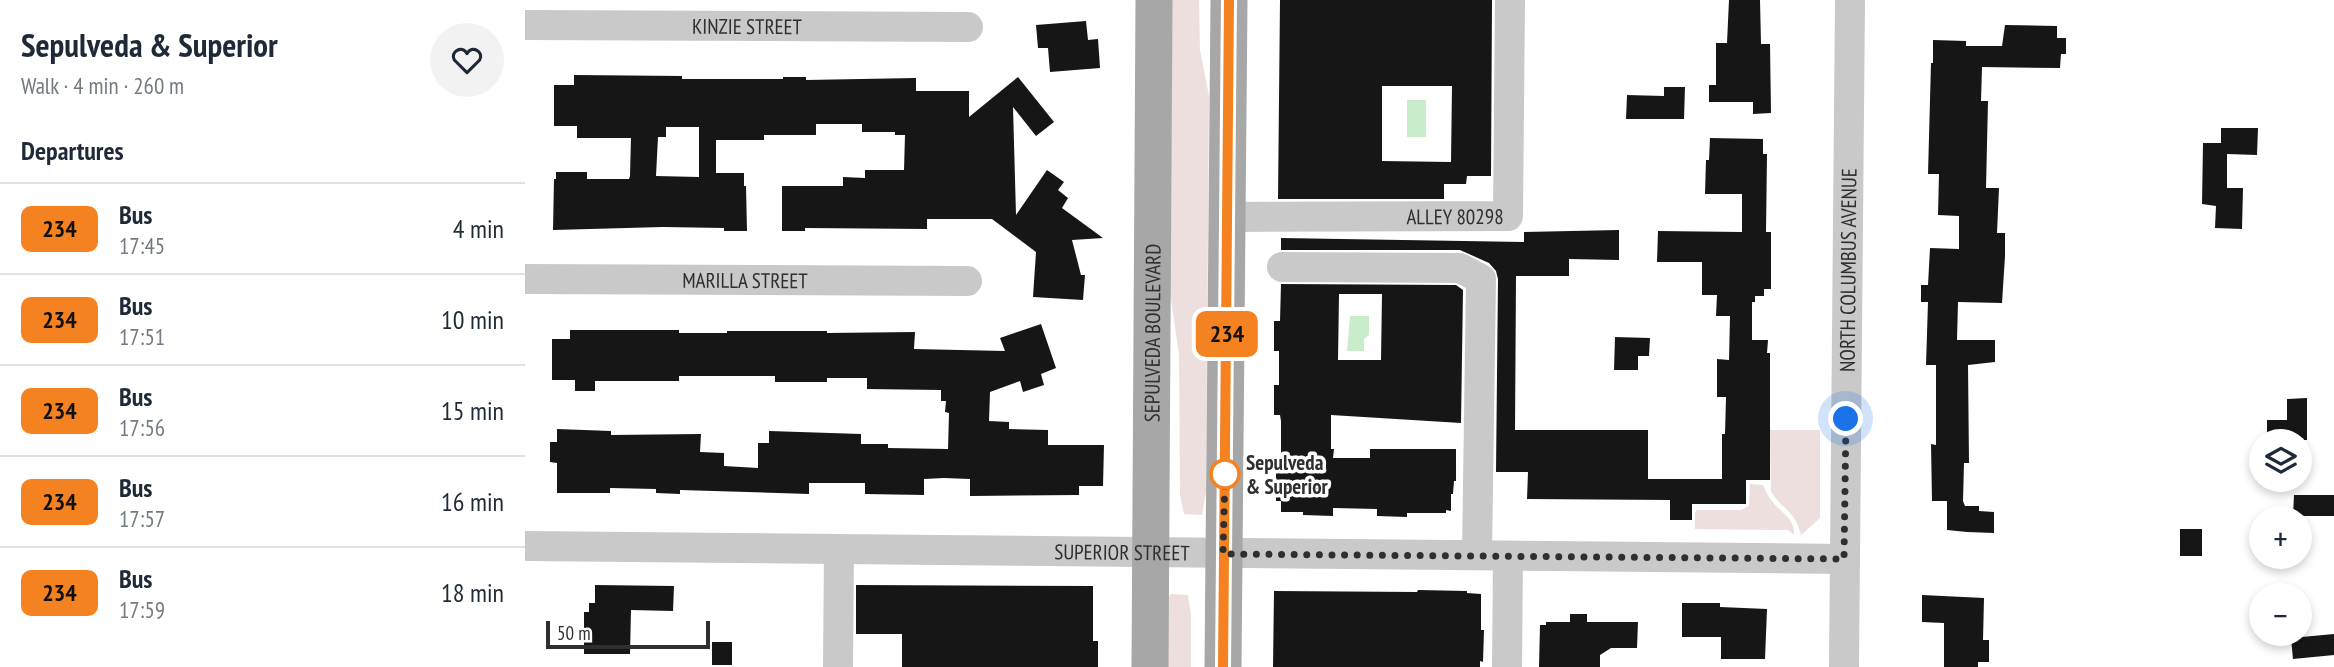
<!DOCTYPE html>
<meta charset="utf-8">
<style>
body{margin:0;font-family:"PT Sans Narrow",sans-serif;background:#f2f2f3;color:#1f2937;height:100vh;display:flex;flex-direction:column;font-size:26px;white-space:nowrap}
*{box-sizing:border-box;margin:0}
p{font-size:23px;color:#747a83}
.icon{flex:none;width:38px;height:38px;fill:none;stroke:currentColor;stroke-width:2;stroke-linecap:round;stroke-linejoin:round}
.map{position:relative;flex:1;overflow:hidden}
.side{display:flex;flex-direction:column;background:#fff;width:525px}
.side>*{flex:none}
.badge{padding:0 14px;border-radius:10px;font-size:24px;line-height:46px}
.buttons{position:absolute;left:1724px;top:429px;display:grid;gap:14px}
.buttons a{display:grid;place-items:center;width:63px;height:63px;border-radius:50%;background:#fff;box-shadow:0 4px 10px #0003;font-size:35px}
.scale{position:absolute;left:21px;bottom:18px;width:164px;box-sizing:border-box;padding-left:7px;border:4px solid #2f2f2f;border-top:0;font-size:19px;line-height:24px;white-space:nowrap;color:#2f2f2f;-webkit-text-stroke:5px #fff;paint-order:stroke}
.you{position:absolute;width:35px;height:35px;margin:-18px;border:5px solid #fff;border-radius:50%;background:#1a73e8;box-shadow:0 0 0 10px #1a73e833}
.map>.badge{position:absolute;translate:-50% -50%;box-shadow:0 0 0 4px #fff}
h2{padding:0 21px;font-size:26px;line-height:63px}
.round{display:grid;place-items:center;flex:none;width:74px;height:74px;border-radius:37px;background:#f2f2f3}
.headline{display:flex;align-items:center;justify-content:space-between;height:119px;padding:0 21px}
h1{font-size:33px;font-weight:600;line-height:52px}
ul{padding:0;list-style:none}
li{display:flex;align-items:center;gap:21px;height:91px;padding:0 21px;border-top:2px solid #e0e1e3}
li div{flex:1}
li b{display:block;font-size:26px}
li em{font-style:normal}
li .badge{min-width:77px;font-weight:700;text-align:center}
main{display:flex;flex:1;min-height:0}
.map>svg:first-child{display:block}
.green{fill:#eddfdd}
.water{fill:#c9edca}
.building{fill:#161616;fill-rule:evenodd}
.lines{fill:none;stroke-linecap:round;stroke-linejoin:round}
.minor{stroke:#c9c9c9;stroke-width:30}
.major{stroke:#a7a7a7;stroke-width:37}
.line-casing{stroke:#fff;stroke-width:16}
.line{stroke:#f58220;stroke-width:10}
.walk{stroke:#2f2f2f;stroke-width:7;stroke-dasharray:0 12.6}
.stop-dot{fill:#fff;stroke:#f58220;stroke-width:3.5}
.labels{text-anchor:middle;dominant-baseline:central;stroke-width:7;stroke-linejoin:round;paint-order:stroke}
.street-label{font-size:21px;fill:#2f2f2f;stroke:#fff}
.stop-label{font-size:21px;font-weight:bold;fill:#2f2f2f;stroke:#fff;text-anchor:start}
</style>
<main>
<section class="side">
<div class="headline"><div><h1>Sepulveda &amp; Superior</h1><p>Walk · 4 min · 260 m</p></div><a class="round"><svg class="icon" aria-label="heart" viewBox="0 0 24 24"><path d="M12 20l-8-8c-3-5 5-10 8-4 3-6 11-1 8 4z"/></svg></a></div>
<h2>Departures</h2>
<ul>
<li><span class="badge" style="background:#f58220;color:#111">234</span><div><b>Bus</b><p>17:45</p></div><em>4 min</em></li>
<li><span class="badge" style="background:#f58220;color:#111">234</span><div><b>Bus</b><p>17:51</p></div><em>10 min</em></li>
<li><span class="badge" style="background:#f58220;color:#111">234</span><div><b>Bus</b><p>17:56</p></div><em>15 min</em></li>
<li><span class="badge" style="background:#f58220;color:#111">234</span><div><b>Bus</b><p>17:57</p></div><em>16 min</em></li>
<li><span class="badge" style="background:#f58220;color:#111">234</span><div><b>Bus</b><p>17:59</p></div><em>18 min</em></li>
</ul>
</section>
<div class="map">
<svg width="1809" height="667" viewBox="0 0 1809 667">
<rect width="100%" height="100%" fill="#fff"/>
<g class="green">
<polygon points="646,0 674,0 675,50 684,96 681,492 677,515 659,514 655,495 654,355 645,292"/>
<path d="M1200 430H1295V518L1276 535C1269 508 1257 511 1246 491L1245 434H1200Z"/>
<path d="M1225 484 1238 485C1241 491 1243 497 1247 501 1256 514 1270 517 1269 535L1263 530 1170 529V512L1172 510H1216L1224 506Z"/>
<polygon points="645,594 663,595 666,615 666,667 640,667 640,613"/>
</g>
<g class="water">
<rect x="882" y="100" width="19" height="37"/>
<polygon points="825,316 844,316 844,335 839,339 839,351 822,351"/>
</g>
<g class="building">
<path d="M755 0H967L966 176H942L941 184H919V199H753ZM857 86H927L926 162 857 161Z"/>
<polygon points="1204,0 1235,0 1236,44 1245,44 1246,113 1228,114 1228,102 1184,102 1184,85 1191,85 1191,43 1202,43"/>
<polygon points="561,21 563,40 573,39 575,68 525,72 523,48 513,48 511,25"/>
<polygon points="1480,25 1532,26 1532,38 1541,38 1541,54 1536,54 1535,68 1457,67 1456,101 1463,101 1461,188 1474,188 1472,233 1480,233 1480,256 1477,303 1433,302 1432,340 1470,340 1470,362 1443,365 1444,463 1439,463 1438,501 1440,506 1454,506 1454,511 1469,512 1469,533 1442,532 1422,530 1422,501 1407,501 1406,444 1411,445 1411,365 1401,365 1403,302 1396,302 1396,285 1403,285 1405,248 1434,249 1434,216 1413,215 1414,174 1403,174 1406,63 1408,63 1408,40 1441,41 1441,46 1477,46"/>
<path d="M49 75 157 76V79H258V77H281V80L391 78V91H444V117L493 77 529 122 511 136 488 107 491 215 522 170 539 182 533 190 543 198 537 208 578 238 547 240 556 275H560L558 300 508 297 511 252 467 219H402V229L280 228V231H257V186H318V177L340 178V170H379L380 135H370V132H337V124H291V135H239V140H191V173H219V186H221L222 231H199V228L138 227 28 230 29 179H31V172H62V179H104L105 176 106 138H52V126H29V85H49ZM141 127H174V177L131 176 133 137H141Z"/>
<polygon points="1139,87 1160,87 1159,119 1101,119 1102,95 1139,96"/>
<polygon points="1696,128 1733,128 1732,155 1702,154 1702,188 1718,188 1717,229 1690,228 1691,206 1677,204 1678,143 1696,143"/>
<polygon points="1185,138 1238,139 1238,154 1242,154 1241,232 1246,232 1246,289 1239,289 1239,296 1230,296 1230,302 1227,302 1227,340 1243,340 1242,353 1245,353 1245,480 1221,480 1221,504 1167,504 1167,520 1145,520 1145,500 1002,499 1003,472 971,472 973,279 971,271 964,263 935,250 756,250 756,238 999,242 999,232 1094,230 1094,260 1044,259 1044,276 991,276 990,430 1123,430 1123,479 1197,479 1197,434 1200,434 1201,397 1192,397 1192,359 1204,360 1205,316 1191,316 1192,295 1177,295 1177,262 1132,262 1133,231 1217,232 1217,194 1180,194 1181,160 1184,160"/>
<path d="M756 284 931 285 938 290 936 423 806 415V449H809L808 458H845V449H931V481H929L928 494H926V511L921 510V513H882V517L852 516V509L808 508V516L778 515V512H756V501H751V464H756V421L755 415H749V385H754V351H749V321H755ZM814 294H857L856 360H813Z"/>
<polygon points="516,324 531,368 516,374 519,385 498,392 495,381 465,392 464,421 484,422 484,429 523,430 523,445 579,445 578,486 554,486 554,495 445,496 445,479 419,478 399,479 399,495 340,494 340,483 284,483 284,494 155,490 155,494 131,493 131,489 85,488 85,493 32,493 32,463 25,462 25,442 32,442 32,429 86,431 86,435 176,434 175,452 199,453 199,466 233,468 233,443 244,443 244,431 336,434 336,444 363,444 363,448 423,449 424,413 420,412 421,401 416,401 416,390 342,389 342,378 302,378 302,382 250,382 250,376 154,376 154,381 70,381 70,391 50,391 50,380 27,380 27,339 45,339 45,330 154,330 154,333 202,333 202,331 302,331 302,333 390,332 389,349 480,351 475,338"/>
<polygon points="1090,337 1125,338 1124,356 1113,356 1113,370 1089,370"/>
<polygon points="1782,398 1782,440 1742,441 1742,420 1762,420 1762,399"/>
<polygon points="1769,495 1809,495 1809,516 1768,516"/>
<rect x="1655" y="529" width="22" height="27"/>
<polygon points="70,585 149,586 148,611 106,610 105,654 59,654 59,612 64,612 64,603 70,603"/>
<polygon points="331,585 568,586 568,641 573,641 573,667 377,667 377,634 331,634"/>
<polygon points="893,590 942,591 942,593 956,594 956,630 959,630 958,662 955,661 955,667 748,667 749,591 892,592"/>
<polygon points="1397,595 1459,598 1458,640 1464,640 1464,662 1453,662 1453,667 1419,667 1419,623 1397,622"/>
<polygon points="1157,603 1195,603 1195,607 1242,609 1240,659 1196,659 1196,637 1157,637"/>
<polygon points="1045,614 1062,614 1062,622 1113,622 1112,648 1086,648 1075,655 1075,667 1014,667 1015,625 1021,625 1021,622 1045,622"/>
<polygon points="1809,634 1809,655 1768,659 1766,638"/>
<rect x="187" y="642" width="20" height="23"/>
</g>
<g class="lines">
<g class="minor">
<path id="s1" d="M0 25 443 27"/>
<path id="s2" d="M704 217 983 216 985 0"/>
<polyline points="757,267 935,268 956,279 952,555"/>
<path id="s3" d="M0 279 442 281"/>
<path id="s4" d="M0 546 1319 559"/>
<polyline points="313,667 314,550"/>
<polyline points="982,667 983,556"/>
<path id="s5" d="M1319 667 1325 0"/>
</g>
<g class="major">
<path id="s6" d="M625 667 629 0"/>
<polyline points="698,667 704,0"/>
</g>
</g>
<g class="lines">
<g class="line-casing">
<polyline id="line" points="698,667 704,0"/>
</g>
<use href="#line" class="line"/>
<polyline class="walk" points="700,474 698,554 1319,559 1321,419"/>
</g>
<circle class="stop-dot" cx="700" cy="474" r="14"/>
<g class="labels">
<g class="street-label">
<text stroke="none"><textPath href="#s1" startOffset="222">KINZIE STREET</textPath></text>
<text stroke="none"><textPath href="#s2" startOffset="226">ALLEY 80298</textPath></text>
<text stroke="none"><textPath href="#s5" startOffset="397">NORTH COLUMBUS AVENUE</textPath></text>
<text stroke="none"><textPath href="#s3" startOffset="220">MARILLA STREET</textPath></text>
<text stroke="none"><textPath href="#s6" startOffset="334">SEPULVEDA BOULEVARD</textPath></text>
<text stroke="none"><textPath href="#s4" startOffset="597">SUPERIOR STREET</textPath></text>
</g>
<g class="stop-label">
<text x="721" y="462">Sepulveda<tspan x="721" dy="24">&amp; Superior</tspan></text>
</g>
</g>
</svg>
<div class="buttons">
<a><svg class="icon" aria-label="layers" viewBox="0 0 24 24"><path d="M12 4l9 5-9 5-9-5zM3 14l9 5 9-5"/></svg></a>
<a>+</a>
<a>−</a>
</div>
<div class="scale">50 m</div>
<div class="you" style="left:1321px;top:419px"></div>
<b class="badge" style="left:702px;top:334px;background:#f58220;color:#111">234</b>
</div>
</main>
